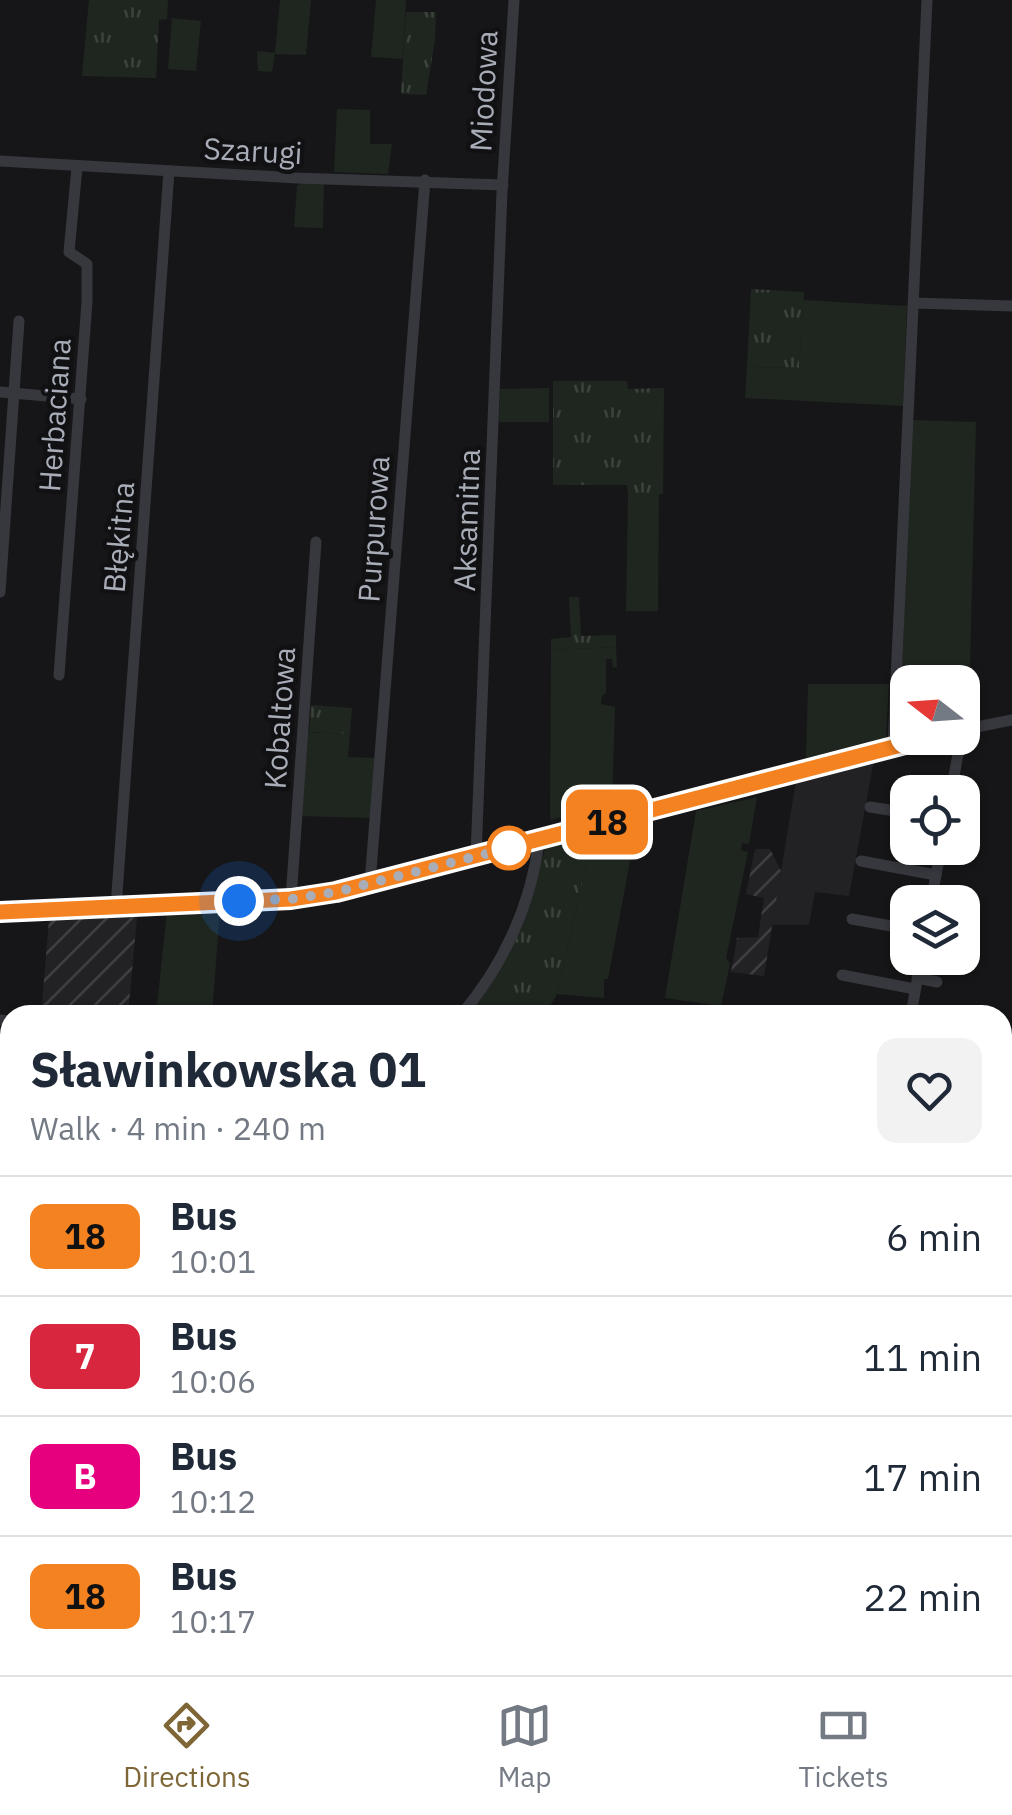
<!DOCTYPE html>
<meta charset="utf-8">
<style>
body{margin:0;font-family:"IBM Plex Sans",sans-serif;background:#f2f2f3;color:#1f2937;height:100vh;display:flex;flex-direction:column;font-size:38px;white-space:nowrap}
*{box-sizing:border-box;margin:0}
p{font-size:32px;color:#747a83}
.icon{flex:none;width:55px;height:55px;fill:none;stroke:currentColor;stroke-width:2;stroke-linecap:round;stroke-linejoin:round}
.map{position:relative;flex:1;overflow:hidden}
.drawer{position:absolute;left:0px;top:1005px;width:1012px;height:670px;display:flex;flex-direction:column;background:#fff;border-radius:30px 30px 0 0;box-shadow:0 2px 8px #0004}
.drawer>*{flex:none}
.badge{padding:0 20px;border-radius:15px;font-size:35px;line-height:65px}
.needle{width:65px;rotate:287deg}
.buttons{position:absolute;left:890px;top:665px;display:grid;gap:20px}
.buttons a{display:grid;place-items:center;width:90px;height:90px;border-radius:20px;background:#fff;box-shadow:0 2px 8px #0004;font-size:50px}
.you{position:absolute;width:50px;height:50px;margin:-25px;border:8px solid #fff;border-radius:50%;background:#1a73e8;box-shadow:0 0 0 15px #1a73e833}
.map>.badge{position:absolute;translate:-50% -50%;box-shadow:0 0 0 5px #fff}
.round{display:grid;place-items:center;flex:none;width:105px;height:105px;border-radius:20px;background:#f2f2f3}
.summary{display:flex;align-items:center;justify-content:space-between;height:170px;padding:0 30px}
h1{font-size:48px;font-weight:700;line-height:75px}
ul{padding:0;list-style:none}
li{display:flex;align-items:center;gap:30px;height:120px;padding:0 30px;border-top:2px solid #e0e1e3}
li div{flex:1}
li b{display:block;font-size:38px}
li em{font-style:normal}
li .badge{min-width:110px;font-weight:700;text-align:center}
.dock{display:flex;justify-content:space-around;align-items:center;height:140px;border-top:2px solid #e0e1e3;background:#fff;font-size:28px;color:#747a83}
.dock a{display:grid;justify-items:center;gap:5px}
.dock .active{color:#7e6636}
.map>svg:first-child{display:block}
.built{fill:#222225}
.industrial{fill:url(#industrial-furrows)}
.grass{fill:url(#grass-tufts)}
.forest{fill:url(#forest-crowns)}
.green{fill:#1e261f}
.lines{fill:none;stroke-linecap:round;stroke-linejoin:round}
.minor{stroke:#37383d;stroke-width:11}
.line-casing{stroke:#fff;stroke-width:22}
.line{stroke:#f58220;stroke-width:15}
.walk{stroke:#a8adb8;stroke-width:10;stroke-dasharray:0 18}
.stop-dot{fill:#fff;stroke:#f58220;stroke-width:5}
.labels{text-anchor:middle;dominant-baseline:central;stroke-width:9;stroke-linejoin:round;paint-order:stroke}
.street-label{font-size:30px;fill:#a8adb8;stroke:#111113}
</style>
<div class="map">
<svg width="1012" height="1675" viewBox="0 0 1012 1675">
<defs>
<pattern id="industrial-furrows" width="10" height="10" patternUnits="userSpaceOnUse" patternTransform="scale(2.5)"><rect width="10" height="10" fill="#222225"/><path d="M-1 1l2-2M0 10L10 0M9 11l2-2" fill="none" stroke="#3f3f43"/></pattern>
<pattern id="grass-tufts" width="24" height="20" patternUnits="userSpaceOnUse" patternTransform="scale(2.5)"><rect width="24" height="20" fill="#1e261f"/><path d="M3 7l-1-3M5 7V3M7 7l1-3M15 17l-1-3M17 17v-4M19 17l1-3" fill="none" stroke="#3c433d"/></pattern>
<pattern id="forest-crowns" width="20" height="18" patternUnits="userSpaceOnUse" patternTransform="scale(2.5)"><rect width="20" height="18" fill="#1e261f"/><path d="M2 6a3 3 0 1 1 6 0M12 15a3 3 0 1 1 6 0" fill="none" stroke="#3c433d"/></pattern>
</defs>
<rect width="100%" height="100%" fill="#161618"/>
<polygon class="built" points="874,760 849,896 815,892 809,925 772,925 796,781"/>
<g class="industrial">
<polygon points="755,849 770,849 781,871 764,976 731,972 737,938 758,937 764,898 746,894"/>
<polygon points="137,917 128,1015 41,1015 49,920"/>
</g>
<g class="grass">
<polygon points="89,0 168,0 167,19 159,20 156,78 82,76"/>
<polygon points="406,12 436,12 435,40 426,95 401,94"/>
<polygon points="751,289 804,292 799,368 747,367"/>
<polygon points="553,381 627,381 628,389 664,388 663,494 628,494 627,485 553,485"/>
<polygon points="569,597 579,597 581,636 616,635 616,647 551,650 551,639 571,637"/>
<polygon points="311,705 352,708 350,734 309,732"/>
<polygon points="613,827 614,834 592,840 557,994 545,1015 466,1015 524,915 547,844"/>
<polygon points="1012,1251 1012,1465 1003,1464 1002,1279 1008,1279"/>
</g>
<polygon class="forest" points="1003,1462 1012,1462 1012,1675 164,1675 148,1665 1002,1665"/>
<g class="green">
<polygon points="280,0 311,0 306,55 275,54 272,72 258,71 257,51 275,53"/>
<polygon points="376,0 406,0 403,59 371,57"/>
<polygon points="172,18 201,21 196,71 168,69"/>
<polygon points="337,109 370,110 370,144 392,144 388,174 334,172"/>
<polygon points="304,181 324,182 323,228 294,227 297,186"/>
<polygon points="803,300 907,306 903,406 745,398 747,367 799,368"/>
<polygon points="549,388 549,422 499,422 500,389"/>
<polygon points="912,420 976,422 969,709 963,710 962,682 908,682 907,720 900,721"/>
<polygon points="628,494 659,494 658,611 626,611"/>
<polygon points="616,647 617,667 613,668 612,659 606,659 606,693 602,696 601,704 615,707 612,804 550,820 551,650"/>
<polygon points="808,684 889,684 886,739 806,758"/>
<polygon points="304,732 350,734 348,757 376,758 373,818 297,816"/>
<polygon points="757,797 749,844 742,843 741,850 748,852 726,958 730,964 721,1006 665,998 696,811"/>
<polygon points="627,830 635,834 608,979 604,979 604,998 557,994 592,840"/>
<polygon points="220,910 212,1015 156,1015 167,912"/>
</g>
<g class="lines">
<g class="minor">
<polyline points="0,161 297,178 503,185"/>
<polyline points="914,303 1012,306"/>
<polyline points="0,392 81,399"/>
<polyline points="0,592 19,321"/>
<polyline points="59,675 87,302 87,264 69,252 77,167"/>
<polyline points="962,730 1012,720"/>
<polyline points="893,746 927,0"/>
<polyline points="951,792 961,738"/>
<polyline points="870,807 908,813"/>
<polyline points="476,856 502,192 514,0"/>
<polyline points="861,861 936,875"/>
<polyline points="370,883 425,180"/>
<polyline points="291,899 316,542"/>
<polyline points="931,902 941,848"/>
<polyline points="116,907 169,171"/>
<polyline points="0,912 313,896 634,816 928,738"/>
<polyline points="852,919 908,929"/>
<polyline points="842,975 915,989"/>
<polyline points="917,978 937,982"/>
<path d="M461 1015C503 966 531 905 539 841"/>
<polyline points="911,1015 921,958"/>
<polyline points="0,1020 10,1021"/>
<polyline points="0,1096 10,1097"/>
<polyline points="1002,1140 1012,1141"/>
<polyline points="0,1158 10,1158"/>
<polyline points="0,1227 10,1228"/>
<polyline points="0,1634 10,1625"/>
</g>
</g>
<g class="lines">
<g class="line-casing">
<polyline id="line" points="0,912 291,899 336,892 928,738"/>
</g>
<use href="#line" class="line"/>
<polyline class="walk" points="239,901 291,899 336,892 509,848"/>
</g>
<circle class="stop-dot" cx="509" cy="848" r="20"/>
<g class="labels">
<g class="street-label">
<text transform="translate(483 91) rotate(-87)">Miodowa</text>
<text transform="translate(253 150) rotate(3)">Szarugi</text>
<text transform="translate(54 415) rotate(-86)">Herbaciana</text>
<text transform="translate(466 520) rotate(-88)">Aksamitna</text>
<text transform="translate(373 529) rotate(-86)">Purpurowa</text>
<text transform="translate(118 537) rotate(-85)">Błękitna</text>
<text transform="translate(279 718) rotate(-86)">Kobaltowa</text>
</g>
</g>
</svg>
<div class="buttons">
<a><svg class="needle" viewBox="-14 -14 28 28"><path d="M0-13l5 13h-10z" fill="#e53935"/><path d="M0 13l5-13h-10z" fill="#747a83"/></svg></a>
<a><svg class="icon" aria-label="locate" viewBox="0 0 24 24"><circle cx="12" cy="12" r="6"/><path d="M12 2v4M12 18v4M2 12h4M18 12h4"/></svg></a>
<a><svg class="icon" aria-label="layers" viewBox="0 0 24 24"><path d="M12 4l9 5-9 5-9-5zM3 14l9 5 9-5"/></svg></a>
</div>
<div class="you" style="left:239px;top:901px"></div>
<b class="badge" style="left:607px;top:822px;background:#f58220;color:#111">18</b>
<section class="drawer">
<div class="summary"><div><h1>Sławinkowska 01</h1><p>Walk · 4 min · 240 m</p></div><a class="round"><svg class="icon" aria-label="heart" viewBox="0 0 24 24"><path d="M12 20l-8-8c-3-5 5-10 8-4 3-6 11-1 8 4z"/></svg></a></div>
<ul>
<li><span class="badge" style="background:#f58220;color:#111">18</span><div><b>Bus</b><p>10:01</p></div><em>6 min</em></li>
<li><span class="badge" style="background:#d7263d;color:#fff">7</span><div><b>Bus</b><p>10:06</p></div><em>11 min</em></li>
<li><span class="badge" style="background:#e6007e;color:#fff">B</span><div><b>Bus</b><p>10:12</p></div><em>17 min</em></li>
<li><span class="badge" style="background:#f58220;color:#111">18</span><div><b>Bus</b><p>10:17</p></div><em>22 min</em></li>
</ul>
</section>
</div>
<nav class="dock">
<a class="active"><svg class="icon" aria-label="directions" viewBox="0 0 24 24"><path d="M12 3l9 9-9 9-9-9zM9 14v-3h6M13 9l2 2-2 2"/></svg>Directions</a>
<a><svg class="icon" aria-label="map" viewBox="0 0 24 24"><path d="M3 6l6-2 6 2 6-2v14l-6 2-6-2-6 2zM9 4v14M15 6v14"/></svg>Map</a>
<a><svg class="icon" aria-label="tickets" viewBox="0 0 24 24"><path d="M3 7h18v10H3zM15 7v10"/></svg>Tickets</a>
</nav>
